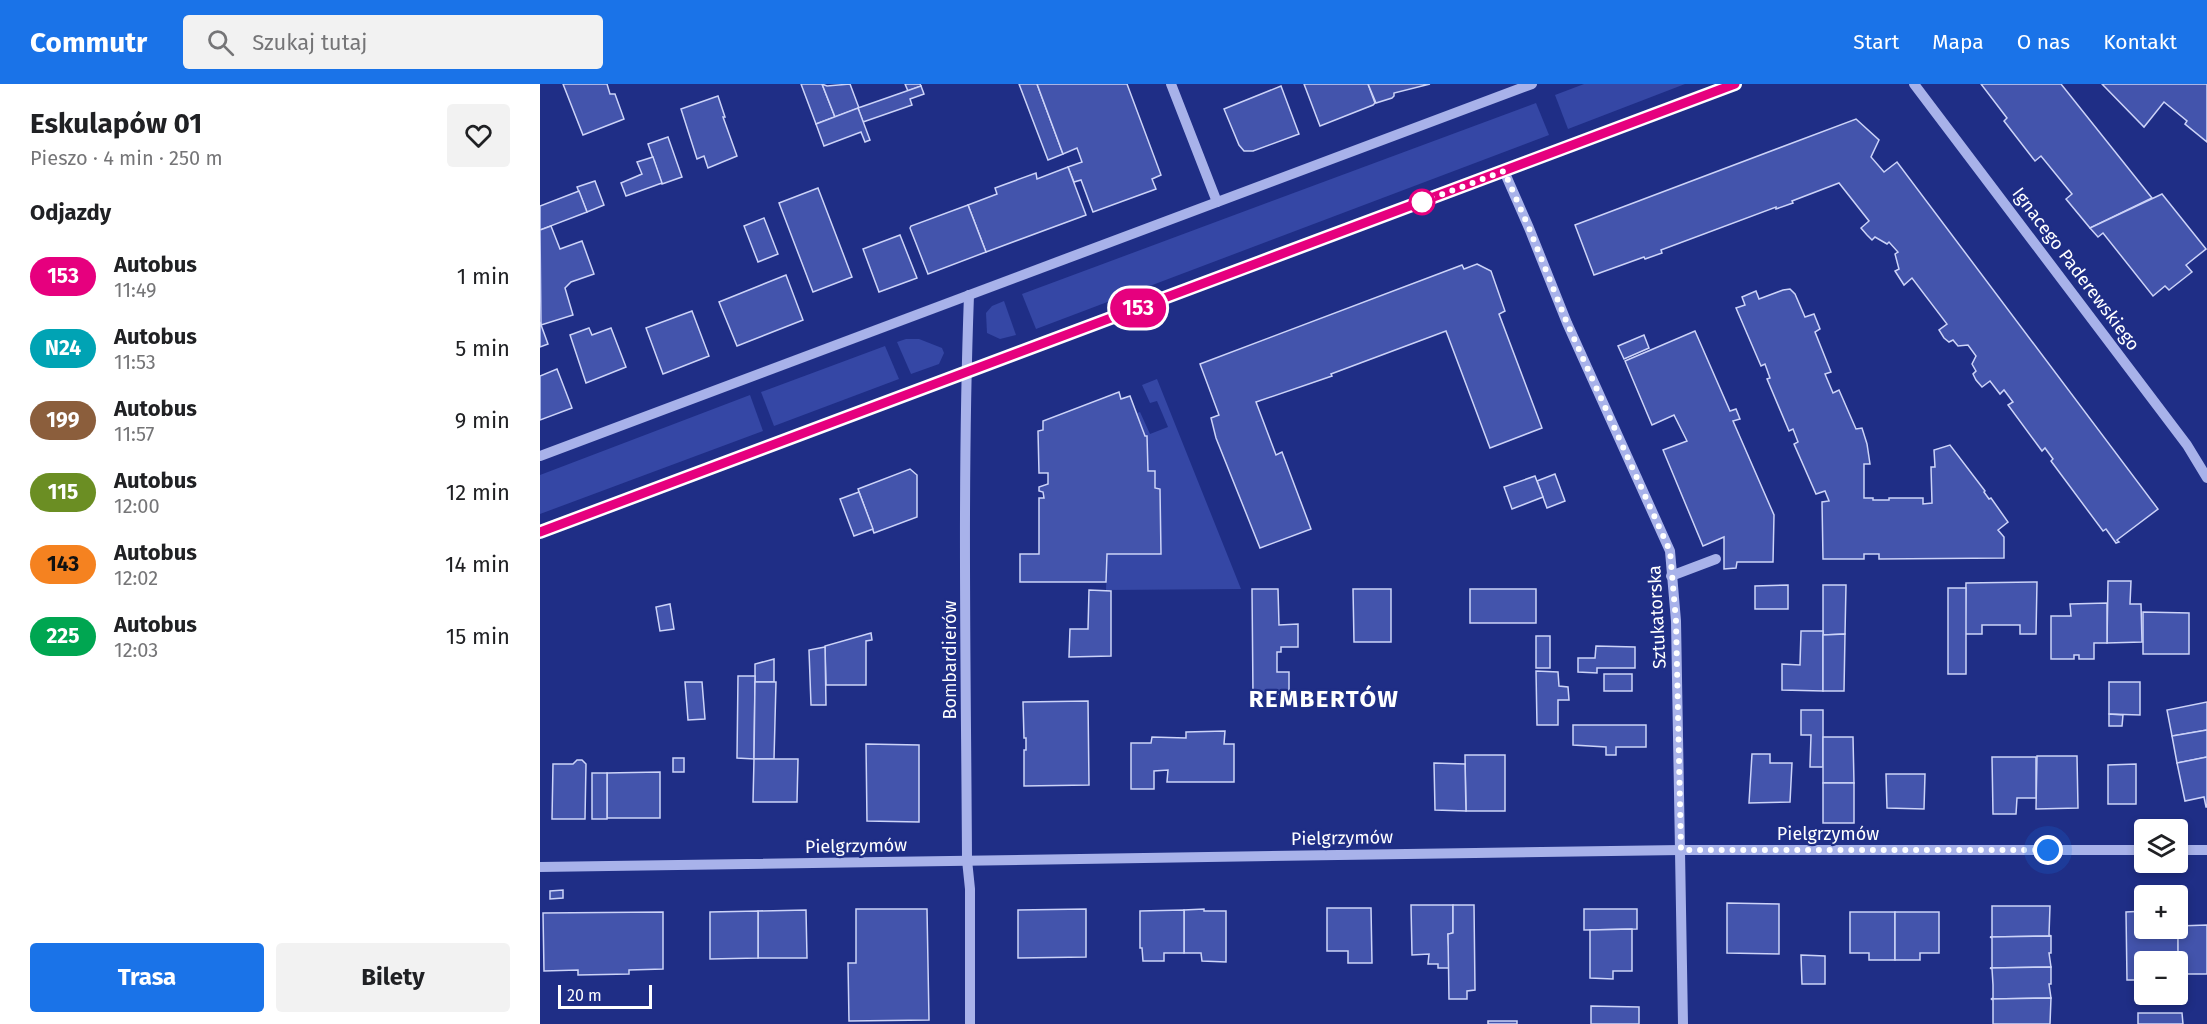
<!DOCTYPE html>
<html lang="pl">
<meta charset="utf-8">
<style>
body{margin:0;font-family:"Fira Sans",sans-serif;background:#f2f2f2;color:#202124;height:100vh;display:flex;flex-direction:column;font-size:22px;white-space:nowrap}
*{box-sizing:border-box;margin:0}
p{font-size:20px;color:#757577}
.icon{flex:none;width:33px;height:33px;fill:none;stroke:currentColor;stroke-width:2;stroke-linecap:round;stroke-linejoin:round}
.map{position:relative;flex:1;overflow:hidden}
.panel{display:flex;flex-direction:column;background:#fff;width:540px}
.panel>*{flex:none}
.badge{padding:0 12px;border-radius:20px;font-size:21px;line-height:39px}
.controls{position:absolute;left:1594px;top:735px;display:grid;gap:12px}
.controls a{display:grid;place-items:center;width:54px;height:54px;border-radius:6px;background:#fff;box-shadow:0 3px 9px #0003;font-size:30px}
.scale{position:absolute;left:18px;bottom:15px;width:94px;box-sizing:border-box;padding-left:6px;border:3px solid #fff;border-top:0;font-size:16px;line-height:21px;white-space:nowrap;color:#fff;-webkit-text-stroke:4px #1f2e86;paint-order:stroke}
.you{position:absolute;width:30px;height:30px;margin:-15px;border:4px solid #fff;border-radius:50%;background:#1a73e8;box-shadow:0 0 0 9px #1a73e833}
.map>.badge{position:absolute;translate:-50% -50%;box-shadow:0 0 0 3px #fff}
h2{padding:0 30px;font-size:22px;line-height:54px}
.round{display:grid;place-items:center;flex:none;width:63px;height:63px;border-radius:6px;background:#f2f2f2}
.headline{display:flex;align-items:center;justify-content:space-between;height:102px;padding:0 30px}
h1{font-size:28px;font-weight:700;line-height:45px}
.primary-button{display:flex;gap:12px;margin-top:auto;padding:12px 30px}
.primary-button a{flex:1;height:69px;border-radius:6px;background:#1a73e8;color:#fff;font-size:24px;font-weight:700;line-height:69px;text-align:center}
.primary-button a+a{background:#f2f2f2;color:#202124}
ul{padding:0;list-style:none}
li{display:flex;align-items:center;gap:18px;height:72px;padding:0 30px}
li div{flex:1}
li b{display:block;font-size:22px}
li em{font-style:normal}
li .badge{min-width:66px;font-weight:700;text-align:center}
header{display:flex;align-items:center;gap:36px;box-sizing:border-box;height:84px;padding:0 30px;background:#1a73e8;color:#fff}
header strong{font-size:28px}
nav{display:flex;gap:33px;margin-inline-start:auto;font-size:21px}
.search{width:420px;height:54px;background:#f2f2f2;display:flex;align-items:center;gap:15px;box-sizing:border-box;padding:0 21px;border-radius:6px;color:#757577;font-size:22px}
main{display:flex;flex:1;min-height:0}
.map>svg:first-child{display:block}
.green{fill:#3547a5}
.building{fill:#4354ac;stroke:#ccd3f8;stroke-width:1.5}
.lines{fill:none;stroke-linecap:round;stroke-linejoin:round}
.minor{stroke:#a8b2ea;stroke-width:10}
.line-casing{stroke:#fff;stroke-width:14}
.line{stroke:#e6007e;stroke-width:9}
.walk{stroke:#fff;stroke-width:6;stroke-dasharray:0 10.8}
.stop-dot{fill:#fff;stroke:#e6007e;stroke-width:3}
.labels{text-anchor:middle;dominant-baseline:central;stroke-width:4.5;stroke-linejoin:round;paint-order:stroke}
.street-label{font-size:18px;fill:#fff;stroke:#1f2e86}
.district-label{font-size:24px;font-weight:bold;letter-spacing:1.5px;fill:#fff;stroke:#1f2e86}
</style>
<header>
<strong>Commutr</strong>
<div class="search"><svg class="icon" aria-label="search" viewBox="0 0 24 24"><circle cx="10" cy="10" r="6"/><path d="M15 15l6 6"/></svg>Szukaj tutaj</div>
<nav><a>Start</a><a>Mapa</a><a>O nas</a><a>Kontakt</a></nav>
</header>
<main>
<section class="panel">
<div class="headline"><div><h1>Eskulapów 01</h1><p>Pieszo · 4 min · 250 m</p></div><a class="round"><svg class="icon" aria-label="heart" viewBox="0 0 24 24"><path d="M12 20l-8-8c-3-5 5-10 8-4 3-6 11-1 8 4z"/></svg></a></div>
<h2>Odjazdy</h2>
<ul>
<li><span class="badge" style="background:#e6007e;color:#fff">153</span><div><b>Autobus</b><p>11:49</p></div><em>1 min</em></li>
<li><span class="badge" style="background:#00a3b4;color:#fff">N24</span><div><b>Autobus</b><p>11:53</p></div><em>5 min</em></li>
<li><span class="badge" style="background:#8b5e3c;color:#fff">199</span><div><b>Autobus</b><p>11:57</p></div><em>9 min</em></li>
<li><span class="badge" style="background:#6b8e23;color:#fff">115</span><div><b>Autobus</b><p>12:00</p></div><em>12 min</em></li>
<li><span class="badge" style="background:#f58220;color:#111">143</span><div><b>Autobus</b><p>12:02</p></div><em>14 min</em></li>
<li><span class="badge" style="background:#00a651;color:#fff">225</span><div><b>Autobus</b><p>12:03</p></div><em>15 min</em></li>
</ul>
<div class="primary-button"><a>Trasa</a><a>Bilety</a></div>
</section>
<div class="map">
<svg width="1667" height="940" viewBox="0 0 1667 940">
<rect width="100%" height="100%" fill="#1f2e86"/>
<g class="green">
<polygon points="1044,0 1145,0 1028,45 1015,11"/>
<polygon points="996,19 1009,51 496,245 482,210"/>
<polygon points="464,217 476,251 460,255 447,249 446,229 452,222"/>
<polygon points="366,255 379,255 402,264 404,269 399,280 371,290 357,258"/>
<polygon points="345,262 359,295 234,342 221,308"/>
<polygon points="617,295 701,505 566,506 567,470 621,469 620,405 615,404 615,387 608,387 607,353 605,352 597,329 600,328 610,350 628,343 617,317 610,319 602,301"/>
<polygon points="210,311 223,347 0,430 0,391"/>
</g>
<g class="building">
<polygon points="23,0 67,0 70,10 75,10 84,35 43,51"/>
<polygon points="261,0 282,0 295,33 276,40"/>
<polygon points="282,0 287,2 310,0 319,24 295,33"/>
<polygon points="365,0 380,0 381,2 368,7"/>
<polygon points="479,0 497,0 523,70 508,76"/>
<polygon points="497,0 587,0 621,91 612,95 616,105 553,128 541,96 534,98 528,83 542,78 537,64 523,70"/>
<polygon points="764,0 828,0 835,19 833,21 780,42"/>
<polygon points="828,0 890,0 854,9 854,12 852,14 836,19"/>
<polygon points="1441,0 1521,0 1612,114 1550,144 1526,115 1532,110 1501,72 1495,77 1464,37 1467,34"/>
<polygon points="1562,0 1667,0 1667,58 1645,40 1647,37 1624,18 1604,43"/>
<polygon points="381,2 384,10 370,15 372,21 323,38 318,24"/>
<polygon points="741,2 759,50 713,67 704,67 699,61 684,25"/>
<polygon points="178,12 185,33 183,33 197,72 168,84 164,72 157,75 141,25"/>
<polygon points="318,24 330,56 325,58 321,48 284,62 276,40"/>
<polygon points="1316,35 1339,56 1331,73 1344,88 1357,78 1618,425 1577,456 1579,458 1576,459 1566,445 1563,447 1511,377 1513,375 1505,364 1502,367 1468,321 1473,318 1464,306 1460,310 1450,297 1442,303 1436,296 1433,290 1436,287 1432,280 1436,272 1428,261 1418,262 1413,256 1409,258 1404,254 1399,246 1407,240 1372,194 1364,201 1355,187 1359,185 1355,170 1358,168 1349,158 1347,160 1335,153 1332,156 1327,151 1321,144 1329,137 1299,99 1252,117 1253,119 1236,125 1236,123 1121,166 1122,169 1105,175 1104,173 1054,191 1035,141"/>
<polygon points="128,53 142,93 122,100 108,60"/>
<polygon points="113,73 122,99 86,112 81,99 102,90 97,78"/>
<polygon points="528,83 546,131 446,168 428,121 457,110 455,104 496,89 497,95"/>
<polygon points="55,97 64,121 47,128 37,103"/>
<polygon points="278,104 312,193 273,208 239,119"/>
<polygon points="39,107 47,128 0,146 0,122"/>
<polygon points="1622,110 1666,165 1646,181 1652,188 1629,206 1625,202 1613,212 1563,149 1558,153 1550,144"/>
<polygon points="428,121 446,168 388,190 370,144 371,142"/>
<polygon points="224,134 238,170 218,178 204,142"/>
<polygon points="11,142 20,165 42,157 54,190 31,198 25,204 33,231 1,241 0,146"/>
<polygon points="360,151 377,194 339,208 323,165"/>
<polygon points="937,180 951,187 965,227 959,230 1002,344 950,364 906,247 791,290 792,292 716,318 736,371 742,368 771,445 720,464 676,354 671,334 679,331 660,280 922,181 924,185"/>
<polygon points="246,191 263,236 197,262 179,218"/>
<polygon points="1250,205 1255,210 1265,233 1274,230 1280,245 1275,248 1291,288 1285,290 1293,309 1299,306 1316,345 1322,344 1327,360 1330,380 1324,380 1324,414 1333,414 1333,416 1349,416 1349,414 1383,414 1383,420 1392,419 1391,383 1395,383 1394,366 1410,361 1445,407 1444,408 1449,415 1451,414 1468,438 1458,446 1464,453 1464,474 1339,475 1339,470 1324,470 1324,475 1283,475 1282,418 1289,417 1285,407 1276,410 1254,360 1258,358 1253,345 1249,347 1227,295 1230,294 1225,280 1221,282 1196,224 1205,221 1202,213 1216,207 1219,215 1243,206"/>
<polygon points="152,227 169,272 123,290 106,244"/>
<polygon points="0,238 8,260 0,263"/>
<polygon points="49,244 52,251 71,244 86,283 46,299 30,251"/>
<polygon points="1155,247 1190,327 1196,325 1200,335 1193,337 1234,431 1233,478 1197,478 1196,484 1184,485 1184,453 1163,462 1123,366 1147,357 1134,331 1112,341 1085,277"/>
<polygon points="1104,251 1109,264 1084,275 1078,262"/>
<polygon points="17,285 32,324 0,336 0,292"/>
<polygon points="579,308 581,315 590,312 605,352 607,352 608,387 615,387 615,404 620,405 621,470 567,470 566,498 480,498 480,470 499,470 499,414 504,414 503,408 499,407 499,403 508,400 508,389 499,389 498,347 503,346 503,337"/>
<polygon points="370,385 377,391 377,433 334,449 318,405"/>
<polygon points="1015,390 1025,417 1007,424 997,397"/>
<polygon points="995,392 1003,413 972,425 964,403"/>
<polygon points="319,408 333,445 314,452 300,415"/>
<polygon points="1568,497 1591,497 1590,520 1601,520 1602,558 1567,559"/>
<polygon points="1497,498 1496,550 1480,550 1480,541 1442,541 1442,550 1425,550 1426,499"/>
<polygon points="1248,501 1248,525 1215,525 1215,502"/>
<polygon points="1283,501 1306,501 1305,550 1283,551"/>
<rect x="1408" y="504" width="18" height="86"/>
<polygon points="712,505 738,505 739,541 758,540 758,563 741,563 741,568 737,568 737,588 749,588 749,610 713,611"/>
<polygon points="813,505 851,505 851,558 814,558"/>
<rect x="930" y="505" width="66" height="34"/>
<polygon points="549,506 571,507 571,572 529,573 530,545 548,545"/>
<polygon points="1567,519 1567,559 1554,559 1554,575 1539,575 1539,571 1534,571 1534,575 1511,575 1511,532 1531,532 1530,520"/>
<polygon points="130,520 134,545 120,547 116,523"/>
<polygon points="1603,528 1649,529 1649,570 1603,570"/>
<polygon points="1261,547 1283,547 1283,607 1242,606 1242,580 1260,581"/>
<polygon points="331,549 332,556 326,557 326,601 286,601 285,562"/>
<polygon points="1305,550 1304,607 1283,607 1283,551"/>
<rect x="996" y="552" width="14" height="32"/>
<polygon points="1056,562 1095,563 1095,584 1057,584 1057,589 1038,588 1038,574 1055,574"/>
<polygon points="285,563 286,621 271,621 269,566"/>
<polygon points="234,575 234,598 215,598 215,580"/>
<polygon points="996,587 1018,588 1019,602 1028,603 1029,616 1018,616 1018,641 997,641"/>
<rect x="1064" y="590" width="28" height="17"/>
<polygon points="198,592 215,592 214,675 197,674"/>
<polygon points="145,598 162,598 165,635 148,636"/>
<polygon points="215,598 236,598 234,675 214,675"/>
<polygon points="1569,598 1600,598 1600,631 1569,630"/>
<polygon points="548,617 549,701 484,702 484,666 486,666 486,654 484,654 483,618"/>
<polygon points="1667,618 1667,646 1632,652 1627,626"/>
<polygon points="1261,626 1283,626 1283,683 1270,683 1271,651 1261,651"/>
<polygon points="1569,630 1583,631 1582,642 1569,642"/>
<polygon points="1033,641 1106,641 1106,663 1076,663 1076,671 1066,671 1066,663 1033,661"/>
<polygon points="1667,646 1667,673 1637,679 1632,652"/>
<polygon points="685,647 684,660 694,660 694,698 627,698 628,686 614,687 614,705 591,705 591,659 611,659 612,653 646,654 646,648"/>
<polygon points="1283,653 1313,653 1314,699 1283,699"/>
<polygon points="326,660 379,661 379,738 327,737"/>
<polygon points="1212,670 1230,670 1230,679 1252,679 1250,718 1209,719"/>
<polygon points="925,671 965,671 965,727 926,727"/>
<polygon points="1497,672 1537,672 1538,724 1496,725"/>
<polygon points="1452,673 1496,673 1496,714 1477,714 1476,730 1453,730"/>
<polygon points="1667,673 1667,723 1666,723 1664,713 1645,717 1637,679"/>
<rect x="133" y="674" width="11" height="14"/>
<polygon points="214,675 258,675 257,718 213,718"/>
<polygon points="37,676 42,676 46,680 45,735 12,735 13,680 33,680"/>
<polygon points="894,679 925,680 926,727 895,726"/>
<polygon points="1596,680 1596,720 1568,720 1568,681"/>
<polygon points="120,688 120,734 67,734 67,689"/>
<rect x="52" y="689" width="15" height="46"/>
<polygon points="1346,690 1385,690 1384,725 1347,724"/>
<rect x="1283" y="699" width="31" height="40"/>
<polygon points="23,806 23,814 10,815 10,807"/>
<polygon points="1187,819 1239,820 1239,870 1187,869"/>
<polygon points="871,821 913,821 913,849 908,850 910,884 898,884 898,880 888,880 889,870 872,871"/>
<polygon points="913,821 934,821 935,906 927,907 927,915 909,915 908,850 913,849"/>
<polygon points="1452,822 1510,822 1509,851 1511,852 1450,853 1452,853"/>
<polygon points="787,824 831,824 832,879 808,879 808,867 787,867"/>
<polygon points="316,825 387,825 389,936 309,937 308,879 316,879"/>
<polygon points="546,825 546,873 478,874 478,826"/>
<polygon points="664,825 664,827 686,827 686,878 662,877 661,869 644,869 644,826"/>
<polygon points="1044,825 1097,825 1097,845 1044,846"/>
<polygon points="266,826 267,874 218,874 218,827"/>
<polygon points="644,826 644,869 624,869 624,877 603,877 602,864 600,864 600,827"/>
<polygon points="218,827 218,874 170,875 170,828"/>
<polygon points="1605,827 1605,844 1638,844 1639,895 1638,878 1605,878 1605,896 1587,896 1586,828"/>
<polygon points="123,828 123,885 89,886 89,890 38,891 38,886 4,887 3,829"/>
<polygon points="1310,828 1355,828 1355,876 1329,876 1329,869 1310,869"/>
<polygon points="1355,828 1399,828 1399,869 1380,869 1380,876 1355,876"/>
<polygon points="1667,841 1667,890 1638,890 1638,842"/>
<polygon points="1092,845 1092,887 1073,887 1073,895 1050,894 1050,846"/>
<polygon points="1511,852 1511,869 1509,869 1511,883 1450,884 1452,884 1452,854 1450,853"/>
<polygon points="1261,871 1285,872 1285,900 1262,900"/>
<polygon points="1511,883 1511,900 1509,900 1511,914 1451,915 1453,914 1453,901 1452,885 1450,884"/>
<polygon points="1511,914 1510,940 1453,940 1453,916 1451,915"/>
<polygon points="1051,922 1099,923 1099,940 1051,940"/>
<polygon points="1598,929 1642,929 1643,940 1598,940"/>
<rect x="948" y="937" width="29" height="3"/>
</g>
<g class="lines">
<g class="minor">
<polyline points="631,0 677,118"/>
<polyline points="1374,0 1647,361 1667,394"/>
<polyline points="964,87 989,144 1027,239 1130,467 1136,537 1143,940"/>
<path d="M429 211C422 399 426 588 427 776L430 805V940"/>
<polyline points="0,372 992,0"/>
<polyline points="0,448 1195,0"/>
<polyline points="1131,492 1176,475"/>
<polyline points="1638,766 1667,766"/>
<polyline points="0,783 1141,766 1605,766"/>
</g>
</g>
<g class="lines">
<g class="line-casing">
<polyline id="line" points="0,448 1195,0"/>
</g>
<use href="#line" class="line"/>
<polyline class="walk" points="882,118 964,87 989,144 1027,239 1130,467 1136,537 1141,766 1508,766"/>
</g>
<circle class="stop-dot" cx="882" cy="118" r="12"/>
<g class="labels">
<g class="street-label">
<text transform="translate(1536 185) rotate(53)">Ignacego Paderewskiego</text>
<text transform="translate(1117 533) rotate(-93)">Sztukatorska</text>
<text transform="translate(410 576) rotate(-90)">Bombardierów</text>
<text x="1288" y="750">Pielgrzymów</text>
<text transform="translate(802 754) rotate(-1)">Pielgrzymów</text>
<text transform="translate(316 762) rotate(-1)">Pielgrzymów</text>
</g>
<g class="district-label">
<text x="784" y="615">REMBERTÓW</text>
</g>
</g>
</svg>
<div class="controls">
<a><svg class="icon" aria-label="layers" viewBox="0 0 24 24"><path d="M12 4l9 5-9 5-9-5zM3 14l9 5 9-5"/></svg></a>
<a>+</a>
<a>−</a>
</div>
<div class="scale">20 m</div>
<div class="you" style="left:1508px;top:766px"></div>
<b class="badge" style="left:598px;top:224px;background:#e6007e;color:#fff">153</b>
</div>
</main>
